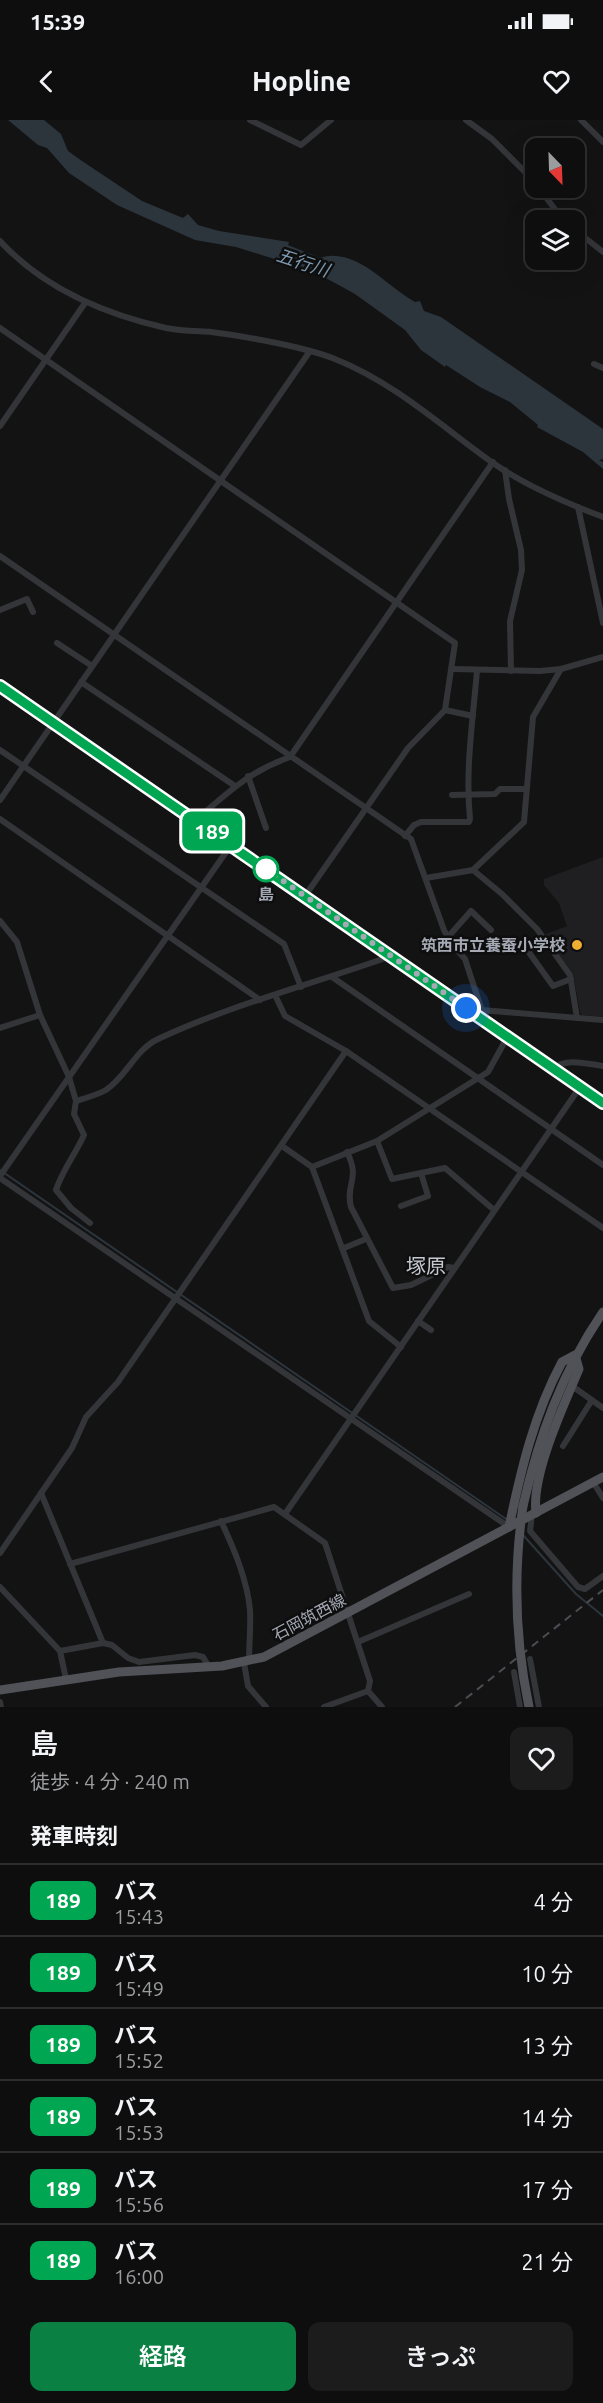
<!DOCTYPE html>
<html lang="ja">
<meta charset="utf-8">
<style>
body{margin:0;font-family:Ubuntu,"Noto Sans JP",sans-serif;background:#1c1c1d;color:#f1f3f6;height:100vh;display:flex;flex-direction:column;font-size:22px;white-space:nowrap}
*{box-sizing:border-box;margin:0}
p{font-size:20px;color:#9b9c9e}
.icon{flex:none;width:33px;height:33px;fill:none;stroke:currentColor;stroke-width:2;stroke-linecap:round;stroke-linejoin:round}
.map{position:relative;height:1587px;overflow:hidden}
.drawer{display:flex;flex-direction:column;background:#0e0e0f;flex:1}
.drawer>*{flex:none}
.badge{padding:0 12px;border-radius:9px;font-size:21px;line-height:39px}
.needle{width:39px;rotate:157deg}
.buttons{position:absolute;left:525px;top:18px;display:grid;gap:12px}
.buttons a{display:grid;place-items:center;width:60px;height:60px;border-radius:12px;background:#0e0e0f;box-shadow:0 6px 24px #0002,0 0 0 2px #2e2e2f;font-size:30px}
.you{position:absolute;width:30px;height:30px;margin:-15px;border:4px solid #fff;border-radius:50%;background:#1a73e8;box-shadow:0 0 0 9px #1a73e833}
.map>.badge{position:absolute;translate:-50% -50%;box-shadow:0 0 0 3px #fff}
h2{padding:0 30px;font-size:22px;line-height:54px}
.round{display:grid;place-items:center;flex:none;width:63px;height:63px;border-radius:12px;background:#1c1c1d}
.overview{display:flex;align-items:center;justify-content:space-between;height:102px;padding:0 30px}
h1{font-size:28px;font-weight:600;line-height:45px}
.primary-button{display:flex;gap:12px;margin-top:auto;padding:12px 30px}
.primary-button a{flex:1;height:69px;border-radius:12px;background:#0b8043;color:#fff;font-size:24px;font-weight:600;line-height:69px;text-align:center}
.primary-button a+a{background:#1c1c1d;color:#f1f3f6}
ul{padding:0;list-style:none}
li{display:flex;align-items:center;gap:18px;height:72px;padding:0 30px;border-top:2px solid #2e2e2f}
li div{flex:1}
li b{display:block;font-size:22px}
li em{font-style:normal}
li .badge{min-width:66px;font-weight:700;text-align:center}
.status{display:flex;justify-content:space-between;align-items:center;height:42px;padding:0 30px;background:#0e0e0f;direction:ltr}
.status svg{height:16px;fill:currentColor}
header{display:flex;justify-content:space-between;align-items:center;height:78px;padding:0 30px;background:#0e0e0f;font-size:27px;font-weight:600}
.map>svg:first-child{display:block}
.built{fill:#1f1f21}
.water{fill:#2c353c}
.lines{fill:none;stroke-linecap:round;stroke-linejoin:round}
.stream{stroke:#2c353c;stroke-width:2}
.street{stroke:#343539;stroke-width:6}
.primary{stroke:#505258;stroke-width:9}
.rail{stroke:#4b4d52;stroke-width:2;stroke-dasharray:8 6;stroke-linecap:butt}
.primary-bridge{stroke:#505258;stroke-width:9}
.line-casing{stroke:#fff;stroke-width:14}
.line{stroke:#00a651;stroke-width:9}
.walk{stroke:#a4a9b4;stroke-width:6;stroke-dasharray:0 10.8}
.stop-dot{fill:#fff;stroke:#00a651;stroke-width:3}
.poi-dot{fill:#edae32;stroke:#0e0e0f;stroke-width:2}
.labels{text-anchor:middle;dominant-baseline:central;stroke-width:5;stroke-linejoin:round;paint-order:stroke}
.stop-label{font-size:16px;font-weight:bold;fill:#a4a9b4;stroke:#0e0e0f}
.poi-label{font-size:16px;font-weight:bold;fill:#a4a9b4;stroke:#0e0e0f;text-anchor:end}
.street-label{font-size:16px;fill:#a4a9b4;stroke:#0e0e0f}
.water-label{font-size:18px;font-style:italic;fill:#7c97af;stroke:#0e0e0f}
.quarter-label{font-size:20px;fill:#c5c8d1;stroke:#0e0e0f}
</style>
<div class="status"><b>15:39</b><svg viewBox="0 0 49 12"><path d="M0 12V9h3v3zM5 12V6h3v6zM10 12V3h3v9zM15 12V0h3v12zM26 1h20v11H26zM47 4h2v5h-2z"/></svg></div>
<header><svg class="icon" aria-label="back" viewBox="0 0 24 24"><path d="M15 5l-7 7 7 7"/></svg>Hopline<svg class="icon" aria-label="heart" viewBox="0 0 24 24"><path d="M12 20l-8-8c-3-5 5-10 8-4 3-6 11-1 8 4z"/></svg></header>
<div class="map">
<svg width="603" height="1587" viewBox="0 0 603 1587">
<rect width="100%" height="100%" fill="#131314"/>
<polygon class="built" points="603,737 603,897 582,895 580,892 573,853 544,815 567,806 559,783 544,765 544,759"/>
<path class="water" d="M8 0H44L61 14 68 31 82 41 142 81 183 98 188 94 198 105 219 111 289 122 288 125 320 138C356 126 388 168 415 182L420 181 424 191 441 197 603 309V339L599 340 603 342V349L583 332 537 307 538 305 510 282 480 267 446 245 445 247 421 230 405 210 355 174 313 151 236 127 195 120 117 85 69 53 47 28 38 25Z"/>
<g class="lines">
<g class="stream">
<polyline points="0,1050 506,1399"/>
<polyline points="523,1415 576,1474 603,1496"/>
</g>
<g class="street">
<polyline points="250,0 301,25 331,0"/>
<polyline points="466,0 492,19 536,63"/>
<polyline points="581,0 603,22"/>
<polyline points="539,68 563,100"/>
<polyline points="574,109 603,132"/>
<path d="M0 121C44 169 104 194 166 208 180 211 196 211 211 212 244 216 305 227 335 239 395 263 441 306 493 343 526 366 566 383 603 397"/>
<polyline points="0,208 455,523 445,590 408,628 305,776"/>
<polyline points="594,244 603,248"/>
<polyline points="0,306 85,183"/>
<polyline points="505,350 509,379 521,430 522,450 510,501 511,551"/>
<polyline points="578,387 603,503"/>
<polyline points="0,436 411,719 444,810 450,822 465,839 485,900"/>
<polyline points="0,490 27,479 33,492"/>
<polyline points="57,523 92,546"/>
<polyline points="453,549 540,551 561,549 603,537"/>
<polyline points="81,562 235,666"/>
<polyline points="445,590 473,596"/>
<polyline points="0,630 284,824 301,867"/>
<polyline points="248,656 266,708"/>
<polyline points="452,675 495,674 500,669 526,669"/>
<polyline points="0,680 310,231"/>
<polyline points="0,699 260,880"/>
<path d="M196 700C227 673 250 651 290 637L493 342"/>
<path d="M405 716 414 705 421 702H469L470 699C465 649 473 600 477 550"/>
<polyline points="473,750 502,774 537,809 570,855 577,898"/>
<polyline points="426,758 473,750 524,702 533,597 561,549"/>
<path d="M0 801 17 822 40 895 69 957 76 981 74 994 84 1015C76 1033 62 1051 56 1070L71 1088 90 1103"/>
<polyline points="448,817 471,791 491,810"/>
<polyline points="528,831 553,866 571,859"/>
<polyline points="332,857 603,1045"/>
<polyline points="275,875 285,896 346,931 603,1108"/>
<polyline points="481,890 603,900"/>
<polyline points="0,908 40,895"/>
<path d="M554 949C564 937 589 944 603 946"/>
<path d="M76 981C86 978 97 975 106 970 127 956 135 930 158 919 233 884 313 864 391 836"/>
<polyline points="377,1021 392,1059 445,1048 494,1090"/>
<polyline points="282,1026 312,1047 369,1201 401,1227"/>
<path d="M347 1032C361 1060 345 1063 351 1087L393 1168 411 1165 448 1147 455 1148"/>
<polyline points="312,1047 377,1021 488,952 508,916"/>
<polyline points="0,1056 231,725"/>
<polyline points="0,1058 509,1407"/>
<polyline points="401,1086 428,1076 421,1053"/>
<polyline points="344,1128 366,1119"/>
<polyline points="418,1201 431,1210"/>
<polyline points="572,1266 603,1288"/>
<polyline points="563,1326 592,1280"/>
<polyline points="593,1362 603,1378"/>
<polyline points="41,1373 103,1523"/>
<polyline points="285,1394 580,967"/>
<polyline points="532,1395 530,1411 578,1467 585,1469 603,1456"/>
<path d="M221 1401C234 1429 247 1459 250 1490 251 1507 249 1524 249 1541"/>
<polyline points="0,1433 72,1328 86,1297 118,1262 346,931"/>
<polyline points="70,1444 274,1387 325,1423 370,1561 368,1571"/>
<polyline points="0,1467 60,1531 66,1559"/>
<polyline points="358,1522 469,1474"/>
<polyline points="60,1531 103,1523 112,1525 128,1538 139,1542 195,1535 203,1537 209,1547"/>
<polyline points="530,1539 539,1587"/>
<polyline points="244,1543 248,1566 266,1587"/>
<polyline points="514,1552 520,1587"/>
<polyline points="368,1571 382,1587"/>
<polyline points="0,1582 1,1587"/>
<polyline points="324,1587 368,1571"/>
</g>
<g class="primary">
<polyline points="0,566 603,983"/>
<path d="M523 1386C539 1316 562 1252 603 1192"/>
<path d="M509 1407C521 1350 534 1294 562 1242L575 1235 579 1249C564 1285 531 1355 536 1393"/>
<polyline points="0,1570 119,1552 222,1546 264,1537 603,1357"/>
</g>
<polyline class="rail" points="455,1587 603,1470"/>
<path class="primary-bridge" d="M523 1386C513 1454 515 1520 529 1587"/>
</g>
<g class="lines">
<g class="line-casing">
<polyline id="line" points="0,566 603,983"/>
</g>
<use href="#line" class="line"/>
<polyline class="walk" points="266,749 466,888"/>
</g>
<circle class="stop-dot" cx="266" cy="749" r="12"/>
<circle class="poi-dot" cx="577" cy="825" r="6"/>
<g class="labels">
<g class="stop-label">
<text x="266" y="774">島</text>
</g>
<g class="poi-label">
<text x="565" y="825">筑西市立養蚕小学校</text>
</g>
<g class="street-label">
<text transform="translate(309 1497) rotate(-28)">石岡筑西線</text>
</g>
<g class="water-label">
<text transform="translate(303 142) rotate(18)">五行川</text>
</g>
<g class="quarter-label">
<text x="426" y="1145">塚原</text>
</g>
</g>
</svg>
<div class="buttons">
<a><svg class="needle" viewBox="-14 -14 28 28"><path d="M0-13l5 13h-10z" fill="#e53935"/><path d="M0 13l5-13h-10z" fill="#9b9c9e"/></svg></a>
<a><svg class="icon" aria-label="layers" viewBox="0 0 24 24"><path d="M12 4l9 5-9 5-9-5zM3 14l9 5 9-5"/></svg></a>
</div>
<div class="you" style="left:466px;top:888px"></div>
<b class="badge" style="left:212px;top:711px;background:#00a651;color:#fff">189</b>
</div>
<section class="drawer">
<div class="overview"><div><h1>島</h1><p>徒歩 · 4 分 · 240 m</p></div><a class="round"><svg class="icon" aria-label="heart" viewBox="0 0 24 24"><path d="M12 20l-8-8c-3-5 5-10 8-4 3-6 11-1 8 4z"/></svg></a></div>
<h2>発車時刻</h2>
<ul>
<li><span class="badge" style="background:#00a651;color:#fff">189</span><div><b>バス</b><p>15:43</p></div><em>4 分</em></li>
<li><span class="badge" style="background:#00a651;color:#fff">189</span><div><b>バス</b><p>15:49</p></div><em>10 分</em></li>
<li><span class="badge" style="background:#00a651;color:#fff">189</span><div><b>バス</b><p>15:52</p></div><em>13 分</em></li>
<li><span class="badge" style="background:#00a651;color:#fff">189</span><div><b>バス</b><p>15:53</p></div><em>14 分</em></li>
<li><span class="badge" style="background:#00a651;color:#fff">189</span><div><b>バス</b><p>15:56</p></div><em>17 分</em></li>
<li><span class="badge" style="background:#00a651;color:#fff">189</span><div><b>バス</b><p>16:00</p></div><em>21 分</em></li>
</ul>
<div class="primary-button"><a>経路</a><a>きっぷ</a></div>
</section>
